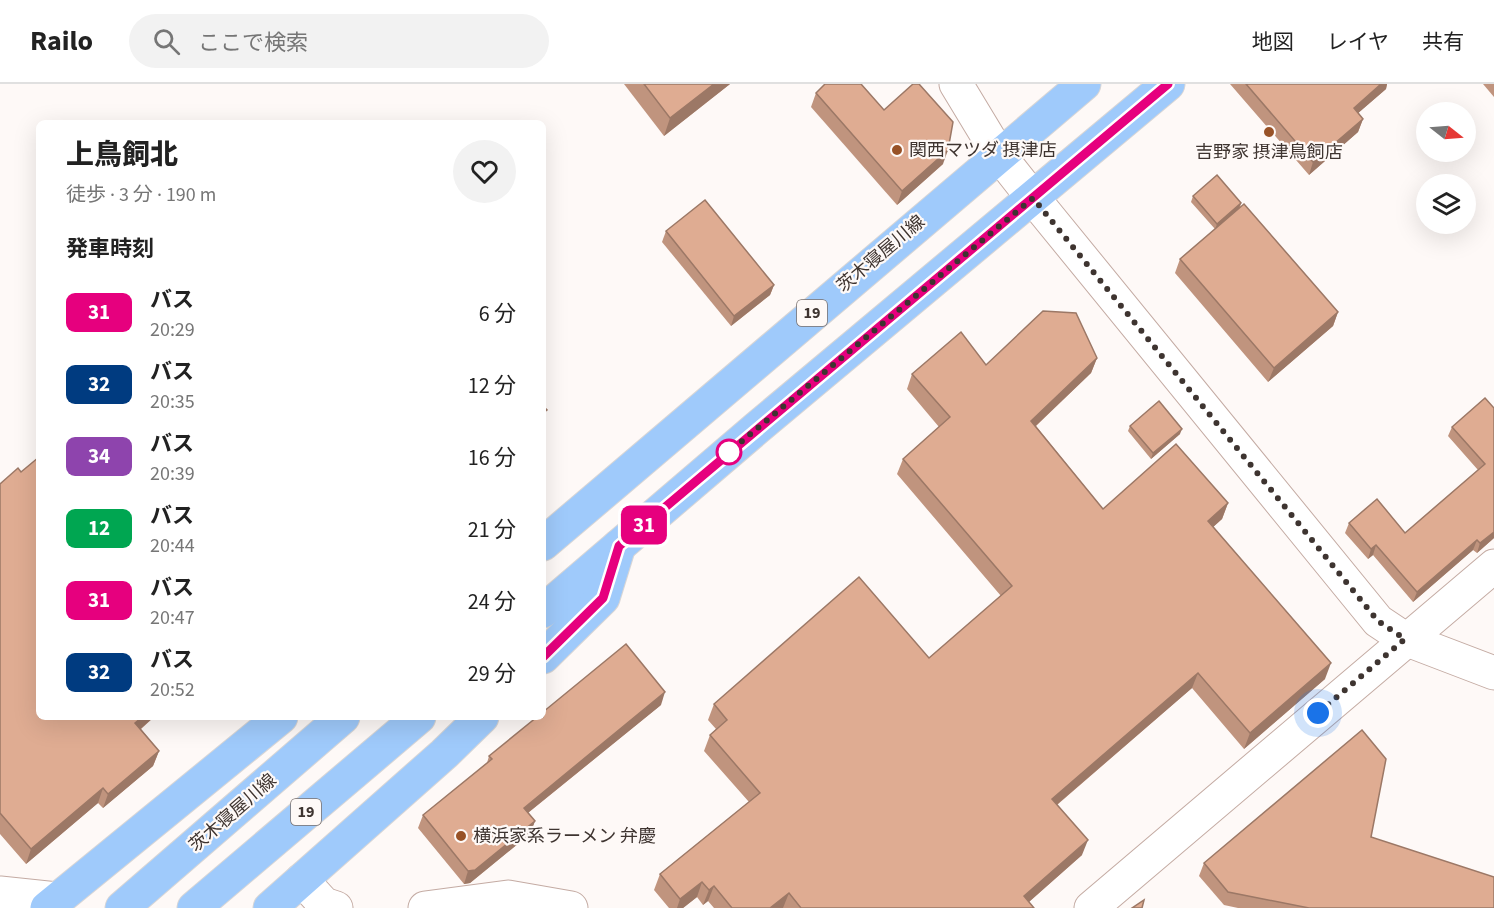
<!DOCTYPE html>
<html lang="ja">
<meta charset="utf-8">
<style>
body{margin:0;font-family:"Source Sans 3","Noto Sans JP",sans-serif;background:#f2f2f2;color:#222;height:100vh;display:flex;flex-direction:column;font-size:22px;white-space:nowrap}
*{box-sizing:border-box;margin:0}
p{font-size:20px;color:#767676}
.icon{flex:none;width:33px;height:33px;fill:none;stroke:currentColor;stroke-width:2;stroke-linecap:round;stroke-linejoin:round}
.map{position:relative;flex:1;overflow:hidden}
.side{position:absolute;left:36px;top:36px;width:510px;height:600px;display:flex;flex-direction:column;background:#fff;border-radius:9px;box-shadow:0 6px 24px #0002}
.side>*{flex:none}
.badge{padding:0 12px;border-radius:9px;font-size:21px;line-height:39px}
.needle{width:39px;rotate:107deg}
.tools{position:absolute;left:1416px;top:18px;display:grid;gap:12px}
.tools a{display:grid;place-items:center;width:60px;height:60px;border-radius:50%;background:#fff;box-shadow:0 6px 24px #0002;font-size:30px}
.you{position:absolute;width:30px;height:30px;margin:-15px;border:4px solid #fff;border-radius:50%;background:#1a73e8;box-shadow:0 0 0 9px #1a73e833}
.map>.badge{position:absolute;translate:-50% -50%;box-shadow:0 0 0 3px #fff}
h2{padding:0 30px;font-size:22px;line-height:54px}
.round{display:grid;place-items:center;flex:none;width:63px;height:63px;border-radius:32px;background:#f2f2f2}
.headline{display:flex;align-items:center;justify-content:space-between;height:102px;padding:0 30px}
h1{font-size:28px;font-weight:800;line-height:45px}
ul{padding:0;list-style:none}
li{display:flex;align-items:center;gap:18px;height:72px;padding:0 30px}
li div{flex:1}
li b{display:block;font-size:22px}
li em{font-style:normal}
li .badge{min-width:66px;font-weight:700;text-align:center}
header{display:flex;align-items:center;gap:36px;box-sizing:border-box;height:84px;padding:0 30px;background:#fff;border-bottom:2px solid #e0e0e0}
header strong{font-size:28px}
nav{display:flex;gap:33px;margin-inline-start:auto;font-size:21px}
.search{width:420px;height:54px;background:#f2f2f2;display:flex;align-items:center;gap:15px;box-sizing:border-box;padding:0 21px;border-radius:33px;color:#767676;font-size:22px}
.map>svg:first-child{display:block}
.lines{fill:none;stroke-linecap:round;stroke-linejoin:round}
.minor-casing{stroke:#c4aba3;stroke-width:35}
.tertiary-casing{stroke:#c4aba3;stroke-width:35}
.primary-casing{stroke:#d8d6d6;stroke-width:35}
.minor{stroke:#fff;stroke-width:33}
.tertiary{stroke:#fff;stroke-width:33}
.primary{stroke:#9fcafb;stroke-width:33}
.wall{fill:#c0947e}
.shaded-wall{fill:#9c7866}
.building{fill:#dfac92;stroke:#9c7866;stroke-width:1.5}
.line-casing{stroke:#fff;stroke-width:14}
.line{stroke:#e6007e;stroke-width:9}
.walk{stroke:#3e3430;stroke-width:6;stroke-dasharray:0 10.8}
.poi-dot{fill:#985227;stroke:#fef9f7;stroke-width:2}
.stop-dot{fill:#fff;stroke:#e6007e;stroke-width:3}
.labels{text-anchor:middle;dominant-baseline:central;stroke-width:4.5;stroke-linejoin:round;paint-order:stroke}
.shield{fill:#fef9f7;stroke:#786f6c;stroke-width:1.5}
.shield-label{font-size:16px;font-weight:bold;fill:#3e3430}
.poi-label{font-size:18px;fill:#3e3430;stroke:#fef9f7;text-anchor:start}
.street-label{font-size:18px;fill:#3e3430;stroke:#fef9f7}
</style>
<header>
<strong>Railo</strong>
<div class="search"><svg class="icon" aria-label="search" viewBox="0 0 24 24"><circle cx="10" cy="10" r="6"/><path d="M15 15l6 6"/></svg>ここで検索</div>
<nav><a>地図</a><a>レイヤ</a><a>共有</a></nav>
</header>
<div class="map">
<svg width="1494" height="824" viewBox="0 0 1494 824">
<rect width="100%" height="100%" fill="#fef9f7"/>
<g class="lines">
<g class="minor-casing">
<g id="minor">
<polyline points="1033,114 1378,537 1405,555 1494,589"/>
<polyline points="302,796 324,820 336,824"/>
<polyline points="0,809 57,815"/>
<polyline points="425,824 508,813 571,824"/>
<polyline points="1091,824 1494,482"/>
</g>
</g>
<g class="tertiary-casing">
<polyline id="tertiary" points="956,0 999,71 1033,114"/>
</g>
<g class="primary-casing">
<g id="primary">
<polyline points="543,460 1084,0"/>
<polyline points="543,527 758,343 1168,0"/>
<polyline points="543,573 603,514 619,462"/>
<polyline points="47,824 281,633"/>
<polyline points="122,824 343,633"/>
<polyline points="194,824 419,633"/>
<polyline points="270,824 444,670 482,633"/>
</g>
</g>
<use href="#minor" class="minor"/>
<use href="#tertiary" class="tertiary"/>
<use href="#primary" class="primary"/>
</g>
<g class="wall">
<polygon points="624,0 730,0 664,52"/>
<polygon points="1230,0 1387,0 1386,5 1358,29 1363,35 1358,48 1309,91"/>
<polygon points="1483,0 1494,0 1494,13"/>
<polygon points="816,9 884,26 943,80 897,121 811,23"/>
<polygon points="1193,112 1241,119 1240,124 1338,228 1333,242 1268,298 1175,189 1180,175 1215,145 1191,118"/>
<polygon points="666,147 774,201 770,211 731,242 662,158"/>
<polygon points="1097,274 1091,289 1036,342 1103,425 1228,419 1222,435 1213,443 1325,595 1244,665 1192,604 1057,721 1082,771 1029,818 1034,824 714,824 708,817 703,821 697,813 683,824 669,824 654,806 660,790 749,718 704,667 710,651 716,645 708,636 714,620 929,574 1001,512 897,390 903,375 939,343 907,305 912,290 986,281"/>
<polygon points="1485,314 1494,454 1477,469 1473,466 1413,518 1373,471 1368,475 1345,449 1349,439 1405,449 1478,386 1448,352 1452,343"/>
<polygon points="1130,342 1180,350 1151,375 1128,347"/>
<polygon points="21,388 154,633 141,645 159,667 153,682 103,724 98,719 26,780 0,750 0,400"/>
<polygon points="661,621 528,729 535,737 530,750 470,799 464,800 418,744 423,731 487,679 489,672"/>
<polygon points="1371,753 1494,824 1238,824 1224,821 1199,792 1204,779"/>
</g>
<g class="shaded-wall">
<polygon points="714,0 730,0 664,52 670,34"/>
<polygon points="1381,0 1387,0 1386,5 1349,37 1354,24"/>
<polygon points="1363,35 1358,48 1309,91 1313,78"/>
<polygon points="948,66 943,80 897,121 902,107"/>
<polygon points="1241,119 1239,124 1215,146 1217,140"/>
<polygon points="774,201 770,211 731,242 734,232"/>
<polygon points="1338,228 1333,242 1268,298 1274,284"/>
<polygon points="1097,274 1091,289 1025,352 1031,337"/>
<polygon points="1182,345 1180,350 1151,375 1153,369"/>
<polygon points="1228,419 1222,435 1202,453 1208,437"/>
<polygon points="1494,448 1494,454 1477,469 1480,459"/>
<polygon points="1477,456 1473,466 1413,518 1417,508"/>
<polygon points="1376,461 1373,471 1368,475 1371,465"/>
<polygon points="1331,579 1325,595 1244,665 1250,649"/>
<polygon points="1198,589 1192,604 1046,730 1052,715"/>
<polygon points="665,608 661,621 519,736 524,724"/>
<polygon points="142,633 154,633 130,654 135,639"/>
<polygon points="159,667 153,682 103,724 108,710"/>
<polygon points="103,704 98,719 26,780 31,765"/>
<polygon points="535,737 530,750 470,799 464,800 468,787"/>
<polygon points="1088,756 1082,771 1022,824 1024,812"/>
<polygon points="702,798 697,813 683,824 677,824 680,815"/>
<polygon points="714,802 708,817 703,821 709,806"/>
<polygon points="789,809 783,824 770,824"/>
</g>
<g class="building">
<polygon points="644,0 714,0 670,34"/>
<polygon points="825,0 861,0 884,26 913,0 919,0 953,38 948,66 902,107 816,9"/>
<polygon points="1246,0 1381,0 1354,24 1363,35 1313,78"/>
<polygon points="1217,91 1241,119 1217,140 1193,112"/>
<polygon points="705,116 774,201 734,232 666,147"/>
<polygon points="1244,120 1338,228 1274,284 1180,175"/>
<polygon points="1043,227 1076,229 1097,274 1031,337 1103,425 1176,360 1228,419 1208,437 1331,579 1250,649 1198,589 1052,715 1088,756 1024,812 1034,824 801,824 789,809 770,824 732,824 714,802 709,806 702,798 680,815 660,790 760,709 710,651 727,636 714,620 859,493 929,574 1012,502 903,375 950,333 912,290 961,248 986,281"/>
<polygon points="1485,314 1494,324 1494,448 1480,459 1477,456 1417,508 1376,461 1371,465 1349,439 1377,415 1405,449 1485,380 1452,343"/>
<polygon points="1159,317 1182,345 1153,369 1130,342"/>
<polygon points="543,322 547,326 543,329"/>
<polygon points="39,373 39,633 142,633 135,639 159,667 108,710 103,704 31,765 0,729 0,400 18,384 21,388"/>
<polygon points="626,560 665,608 524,724 535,737 475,786 468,787 423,731 492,675 489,672 537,633 543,633 543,628"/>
<polygon points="1362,646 1386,675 1371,753 1494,793 1494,824 1309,824 1228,808 1204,779"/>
<polygon points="1144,816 1142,824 1132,824"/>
</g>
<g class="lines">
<g class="line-casing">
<polyline id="line" points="543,573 603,514 619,462 1168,0"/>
</g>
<use href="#line" class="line"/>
<polyline class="walk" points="729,368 723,373 1033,114 1378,537 1405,555 1318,629"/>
</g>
<g class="poi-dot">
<circle cx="1269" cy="48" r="6"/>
<circle cx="897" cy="66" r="6"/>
<circle cx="461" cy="752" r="6"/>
</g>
<circle class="stop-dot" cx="729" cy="368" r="12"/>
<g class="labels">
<g class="shield">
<rect x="797" y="216" width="30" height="26" rx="4.5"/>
<rect x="291" y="715" width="30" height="26" rx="4.5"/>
</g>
<g class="shield-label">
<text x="812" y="229">19</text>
<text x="306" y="728">19</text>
</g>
<g class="poi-label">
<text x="909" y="66">関西マツダ 摂津店</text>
<text x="1269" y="68" text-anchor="middle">吉野家 摂津鳥飼店</text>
<text x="473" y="752">横浜家系ラーメン 弁慶</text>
</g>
<g class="street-label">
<text transform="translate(881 170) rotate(-40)">茨木寝屋川線</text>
<text transform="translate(233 729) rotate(-41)">茨木寝屋川線</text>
</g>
</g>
</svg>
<div class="tools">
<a><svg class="needle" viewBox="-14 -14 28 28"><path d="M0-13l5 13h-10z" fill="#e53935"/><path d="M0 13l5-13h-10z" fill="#767676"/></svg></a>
<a><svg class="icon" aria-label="layers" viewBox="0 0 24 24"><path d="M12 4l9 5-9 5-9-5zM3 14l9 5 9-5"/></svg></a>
</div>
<div class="you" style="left:1318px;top:629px"></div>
<b class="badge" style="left:644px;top:441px;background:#e6007e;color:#fff">31</b>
<section class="side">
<div class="headline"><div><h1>上鳥飼北</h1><p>徒歩 · 3 分 · 190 m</p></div><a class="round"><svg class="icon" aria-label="heart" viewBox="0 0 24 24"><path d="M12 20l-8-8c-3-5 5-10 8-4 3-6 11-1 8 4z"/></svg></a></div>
<h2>発車時刻</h2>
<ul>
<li><span class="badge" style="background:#e6007e;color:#fff">31</span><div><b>バス</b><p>20:29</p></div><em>6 分</em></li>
<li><span class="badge" style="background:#003b80;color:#fff">32</span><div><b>バス</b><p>20:35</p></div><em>12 分</em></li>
<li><span class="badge" style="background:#8e44ad;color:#fff">34</span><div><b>バス</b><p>20:39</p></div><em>16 分</em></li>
<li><span class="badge" style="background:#00a651;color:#fff">12</span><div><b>バス</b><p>20:44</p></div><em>21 分</em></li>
<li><span class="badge" style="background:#e6007e;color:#fff">31</span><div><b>バス</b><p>20:47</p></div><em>24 分</em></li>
<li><span class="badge" style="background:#003b80;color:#fff">32</span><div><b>バス</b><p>20:52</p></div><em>29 分</em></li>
</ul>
</section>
</div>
